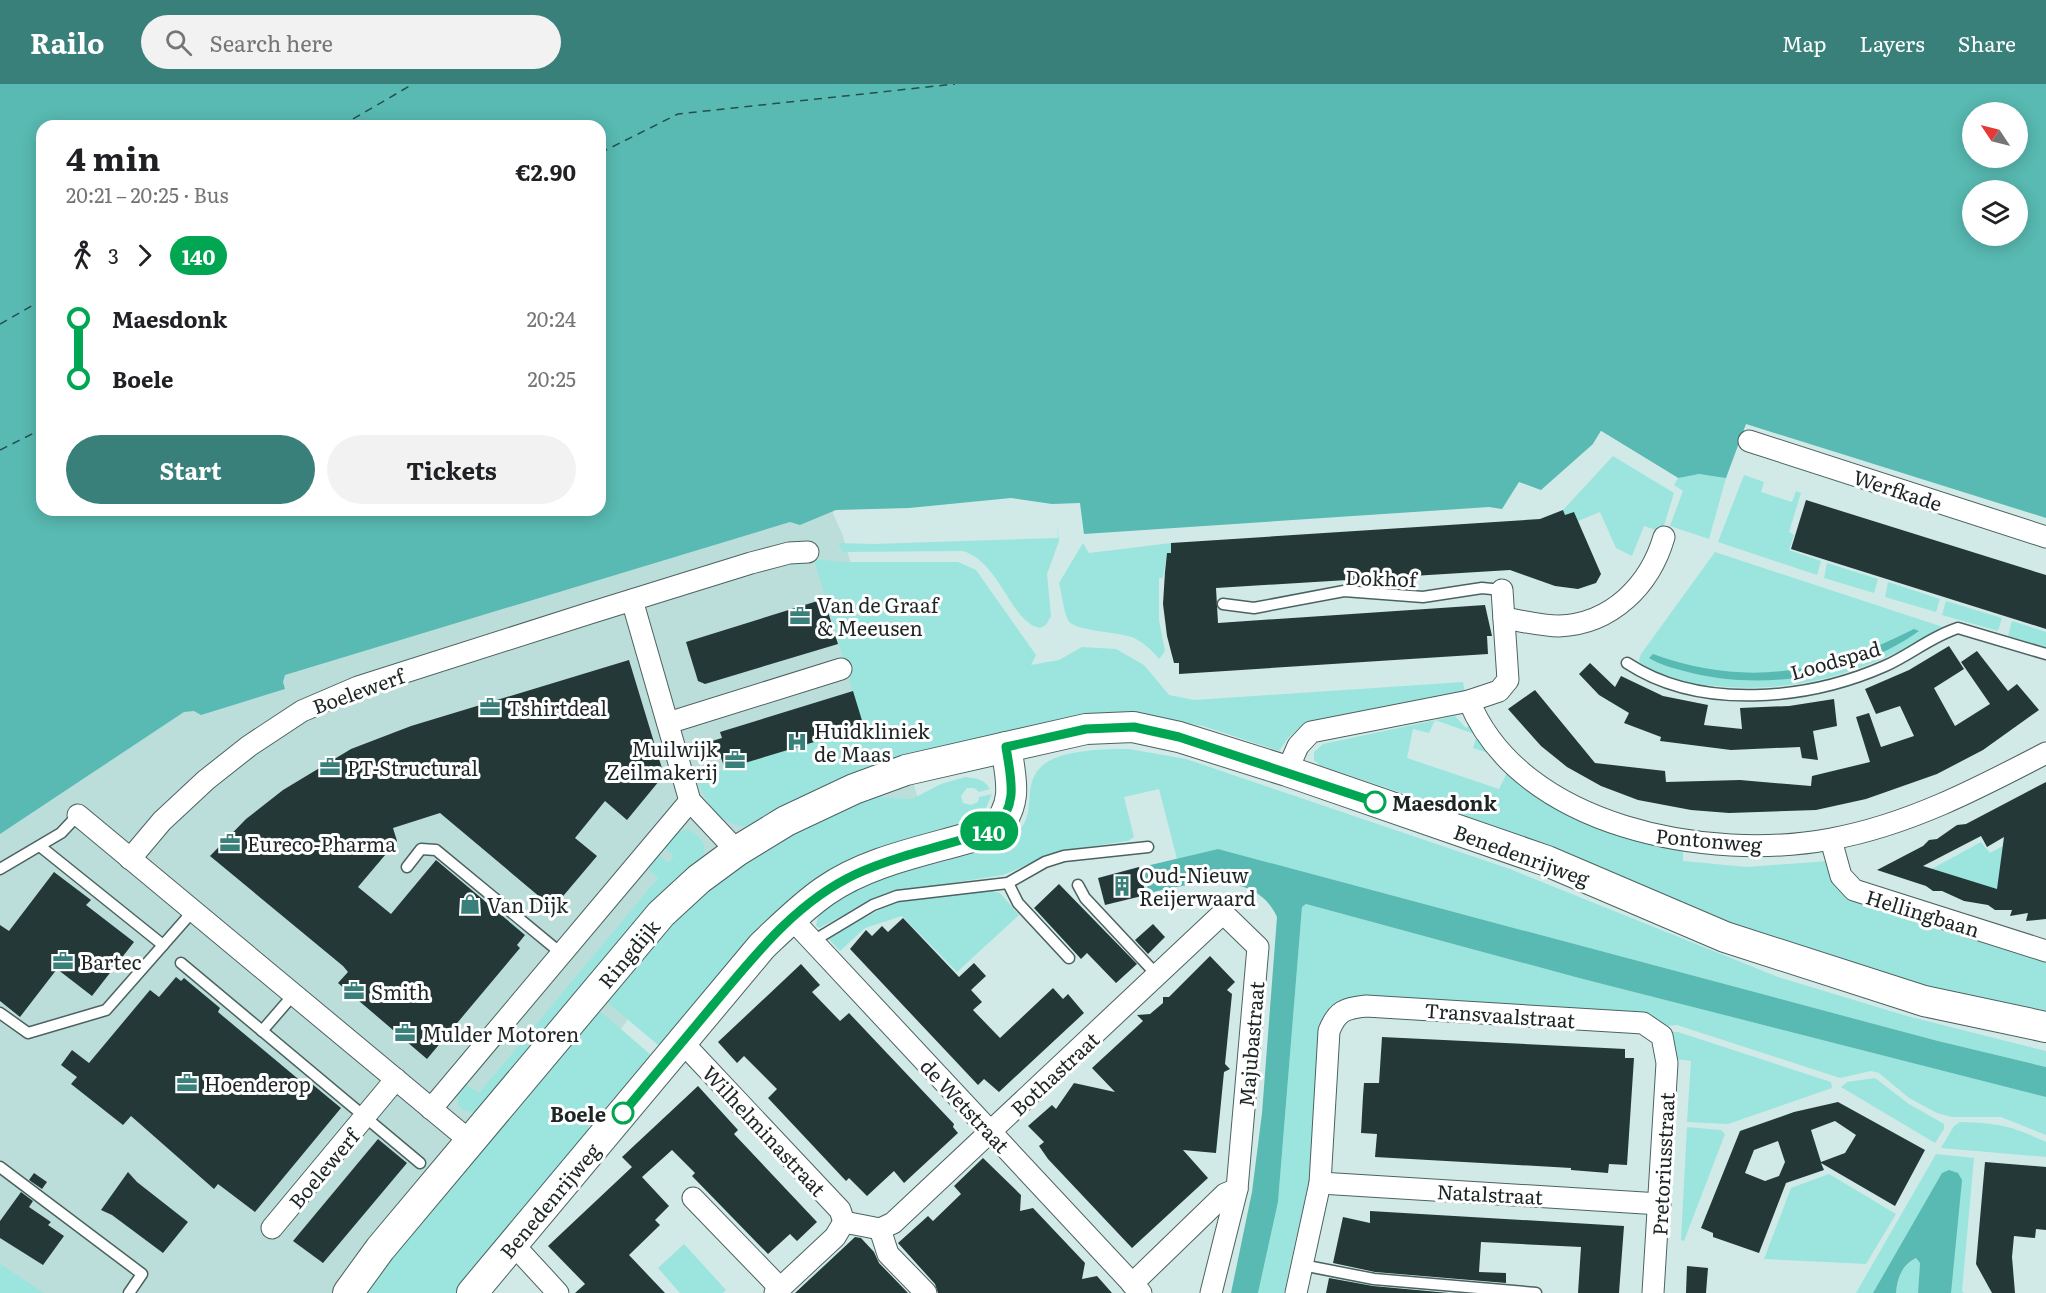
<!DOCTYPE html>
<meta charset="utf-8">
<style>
body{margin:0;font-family:Literata,serif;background:#f2f2f2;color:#202124;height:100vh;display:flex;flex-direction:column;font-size:22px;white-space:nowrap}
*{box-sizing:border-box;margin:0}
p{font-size:20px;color:#757577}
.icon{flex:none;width:33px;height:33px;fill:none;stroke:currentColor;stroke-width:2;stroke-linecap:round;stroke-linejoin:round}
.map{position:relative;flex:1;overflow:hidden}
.drawer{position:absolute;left:36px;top:36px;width:570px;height:396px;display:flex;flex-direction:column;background:#fff;border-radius:18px;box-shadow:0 3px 15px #0003}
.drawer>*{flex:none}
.badge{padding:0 12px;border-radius:20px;font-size:21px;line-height:39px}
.needle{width:39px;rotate:305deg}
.controls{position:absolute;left:1962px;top:18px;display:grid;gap:12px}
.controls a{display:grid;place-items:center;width:66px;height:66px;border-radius:50%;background:#fff;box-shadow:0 3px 15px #0003;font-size:30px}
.map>.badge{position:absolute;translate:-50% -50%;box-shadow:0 0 0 3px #fff}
.legs{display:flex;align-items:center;gap:9px;height:66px;padding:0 30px;font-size:20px}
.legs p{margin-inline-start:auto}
.headline{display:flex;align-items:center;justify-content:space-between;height:102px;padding:0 30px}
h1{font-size:33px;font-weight:700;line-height:45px}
.primary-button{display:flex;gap:12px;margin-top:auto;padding:12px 30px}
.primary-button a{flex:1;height:69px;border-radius:36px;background:#39807a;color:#fff;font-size:24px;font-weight:700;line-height:69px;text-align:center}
.primary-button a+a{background:#f2f2f2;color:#202124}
ul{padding:0 30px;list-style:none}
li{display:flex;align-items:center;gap:21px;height:60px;font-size:22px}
li i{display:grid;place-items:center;width:9px;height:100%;margin:0 8px;background:currentColor}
li i::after{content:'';width:15px;height:15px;margin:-8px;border:4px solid;border-radius:50%;background:#fff}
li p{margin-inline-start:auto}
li:first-child i{background:linear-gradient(#0000 50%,currentColor 0)}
li:last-child i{background:linear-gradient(currentColor 50%,#0000 0)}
header{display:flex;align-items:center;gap:36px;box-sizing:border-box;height:84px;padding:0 30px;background:#39807a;color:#fff}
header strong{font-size:28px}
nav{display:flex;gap:33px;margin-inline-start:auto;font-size:21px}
.search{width:420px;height:54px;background:#f2f2f2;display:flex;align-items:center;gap:15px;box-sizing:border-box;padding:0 21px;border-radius:33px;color:#757577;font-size:22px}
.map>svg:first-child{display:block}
.built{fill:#bcdeda}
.green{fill:#9be5de}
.water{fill:#58bab2;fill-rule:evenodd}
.pier{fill:#d1eae7}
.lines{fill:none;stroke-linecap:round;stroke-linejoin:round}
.ferry{stroke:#25514d;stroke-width:1.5;stroke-dasharray:8 6;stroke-linecap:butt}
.building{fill:#243937;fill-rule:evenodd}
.lane-casing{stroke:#4c6260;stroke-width:13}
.street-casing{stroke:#4c6260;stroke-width:23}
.secondary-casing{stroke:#4c6260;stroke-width:32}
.lane{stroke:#fff;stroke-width:10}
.street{stroke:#fff;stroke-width:21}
.secondary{stroke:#fff;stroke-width:30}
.line-1-casing{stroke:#fff;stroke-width:14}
.line-1{stroke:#00a651;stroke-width:9}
.stop-1-dot{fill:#fff;stroke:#00a651;stroke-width:3}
.labels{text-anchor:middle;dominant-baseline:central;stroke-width:6;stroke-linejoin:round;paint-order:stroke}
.street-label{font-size:20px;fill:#1d2625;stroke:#fff}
.poi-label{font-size:20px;fill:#1d2625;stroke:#fff;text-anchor:start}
.stop-label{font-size:20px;font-weight:bold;fill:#1d2625;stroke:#fff;text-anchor:start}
</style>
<header>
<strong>Railo</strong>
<div class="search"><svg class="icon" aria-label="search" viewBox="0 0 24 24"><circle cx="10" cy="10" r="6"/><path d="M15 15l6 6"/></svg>Search here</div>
<nav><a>Map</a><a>Layers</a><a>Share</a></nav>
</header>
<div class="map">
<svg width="2046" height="1209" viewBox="0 0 2046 1209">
<rect width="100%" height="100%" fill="#d1eae7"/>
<polygon class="built" points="822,404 843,452 922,729 660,892 426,1209 0,1209 0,723 169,598"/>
<g class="green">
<polygon points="1613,372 1674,409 1662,448 1644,442 1632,472 1616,464 1600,428 1578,437 1565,431 1563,426"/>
<polygon points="1685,390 1719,391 1726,394 1709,455 1670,442 1683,407 1674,401 1678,394"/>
<polygon points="1744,391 1764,398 1761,408 1792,418 1796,407 1801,409 1789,448 1794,451 1789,466 1821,477 1817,491 1718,458"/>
<path d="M1057 441 1059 457 1047 490 1051 532 1046 541 1040 544C1010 538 1001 479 963 467L842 468 838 459 873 460 1058 454Z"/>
<path d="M1083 459 1089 469 1171 459V469L1167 470 1163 494H1159V536L1165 567 1159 575C1152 566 1144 559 1134 554 1119 547 1074 548 1068 536 1063 525 1062 510 1059 499Z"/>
<path d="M1715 468 1943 543C1870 588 1794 612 1707 601 1699 600 1692 603 1684 601 1670 597 1656 589 1642 583L1639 576 1641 570Z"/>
<path d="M814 475 844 478H958L976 486 1036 571 1031 581 1059 576 1082 563 1116 565 1144 581 1169 611 1194 616 1463 598 1465 608 1302 642 1288 654 1279 667 1203 642 1147 633 759 742C721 746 707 723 695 691L716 685 719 687 863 643Z"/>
<polygon points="1827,479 1878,495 1874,509 1824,494"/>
<polygon points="1888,498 1940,515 1936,528 1885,513"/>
<polygon points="1946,517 2002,534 1998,547 1942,531"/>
<polygon points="2012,537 2046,548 2046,564 2008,552"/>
<polygon points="1455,632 1466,644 1472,640 1491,665 1488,669 1473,664 1477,651 1435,636 1429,649 1413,645 1407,674 1499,705 1508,687 1683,763 1683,777 1747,783 1828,777 1835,793 2046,876 2046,936 1790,866 1413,720 1414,713 1321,682 1314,676 1314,668 1323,660"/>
<path d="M1129 665 1186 675 1510 785 1778 893 1907 932 2046 967V983L1938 957 1218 765 1177 775 1159 705 1124 713 1134 753 1128 757 1060 767 1003 791 886 809 819 844 816 841 819 829 850 809 889 792 1006 761V755C1043 738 1019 705 1040 684 1057 665 1106 665 1129 665Z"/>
<path d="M965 693C976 694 984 695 990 705L979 708 974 704H967L961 712 963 719 971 721 978 718 979 713 992 710 985 726 948 749 864 775 664 966 601 913 643 863 742 775 863 712 912 715 941 700Z"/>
<polygon points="2046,739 2016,814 1926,788 1981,758 1990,769"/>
<path d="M688 745C703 753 708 763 702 779L476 1029 463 1026 458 1021V1012L466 1000 479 1009 658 794 647 784 658 771 669 779 674 772 664 764 677 748Z"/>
<polygon points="989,806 1000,809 1019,831 957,888 902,832 865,844 840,867 827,853 893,819"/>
<polygon points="1306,820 1579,894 2046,1013 2046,1051 2001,1033 1952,1033 1937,1029 1909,1014 1879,989 1871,987 1840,994 1677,941 1666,942 1653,933 1337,920 1310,1092 1284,1209 1258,1209 1278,1118 1302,823"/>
<polygon points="594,922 651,971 588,1044 594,1050 460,1209 360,1209"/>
<polygon points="1672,948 1678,948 1831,998 1832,1004 1728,1040 1687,1038 1691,977 1676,975"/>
<polygon points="1875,994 1909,1020 1944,1040 1944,1045 1935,1059 1841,1003 1847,998"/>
<path d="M1960 1038C1998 1039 2012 1042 2046 1058V1073L1941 1064 1954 1042Z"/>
<polygon points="1687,1043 1721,1046 1725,1050 1684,1157 1681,1156"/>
<polygon points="1936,1070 1974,1074 1962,1207 1964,1209 1951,1209 1950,1203 1949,1086 1942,1090 1873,1209 1856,1209"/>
<polygon points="1829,1090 1896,1130 1866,1180 1764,1175 1791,1104"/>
<polygon points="684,1160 726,1206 723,1209 680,1209 658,1184"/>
<path d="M1916 1174 1920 1179 1918 1209H1896C1897 1194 1902 1182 1916 1174Z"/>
<polygon points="0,1180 44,1209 0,1209"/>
</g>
<g class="water">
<path d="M0 0H2046V434L1746 340 1726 394 1699 390 1678 394 1601 347 1593 360 1541 406 1519 398 1502 425 1489 423 1084 450 1080 419 1052 420 1011 414 909 424 836 426 800 441 790 438 285 591 283 598 285 605 201 631 194 627 184 628 0 750ZM1972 28H2018V74H1972ZM42 42H600V426H42ZM1972 106H2018V152H1972Z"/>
<path d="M1914 545 1919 547C1853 594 1761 608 1684 587 1672 584 1659 580 1649 574L1653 570C1745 604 1828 589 1914 545Z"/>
<path d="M1218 765 1938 957 2046 983V1013L1579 894 1306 820 1302 823 1278 1118 1258 1209H1231L1252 1108 1262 1029 1277 833C1255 784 1191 799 1149 809L1142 783Z"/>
<path d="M1949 1086 1958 1089 1962 1096 1951 1209H1918L1920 1179 1916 1174C1902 1181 1897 1194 1896 1209H1873L1942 1089Z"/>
</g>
<polygon class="pier" points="1601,347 1678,394 1677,396 1602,351 1595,362 1593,360"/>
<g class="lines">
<g class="ferry">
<polyline points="341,42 413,0"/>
<polyline points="600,69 678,30 955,0"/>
<polyline points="0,240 42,216"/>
<polyline points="0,366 42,345"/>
</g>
</g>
<g class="building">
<polygon points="1806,416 2046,491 2046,545 1791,465"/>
<polygon points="1563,426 1565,431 1574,428 1601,490 1596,499 1578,505 1555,502 1510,486 1216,504 1218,539 1485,521 1492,552 1487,552 1488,570 1179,590 1179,579 1174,579 1167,552 1163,520 1165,488 1167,469 1171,469 1171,459 1540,435"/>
<polygon points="824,515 838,560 705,600 698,597 686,558"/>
<polygon points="1949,562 1964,585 1934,604 1955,642 1990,620 1961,578 1977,567 2008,607 2017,600 2039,626 1983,666 1937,690 1866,715 1816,726 1729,729 1691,726 1638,716 1601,702 1567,683 1541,662 1508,625 1535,606 1595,679 1665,687 1666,698 1740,696 1811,702 1812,692 1870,678 1856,633 1869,629 1881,663 1914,652 1900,622 1876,630 1865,605 1909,586"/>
<polygon points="629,576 664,691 627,736 605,717 575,754 597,772 553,824 440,729 393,744 397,757 358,803 391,830 436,776 525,851 517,861 520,864 427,975 338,899 348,888 343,882 210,772 246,735 283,706 351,665 411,642"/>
<polygon points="1590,579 1615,603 1621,592 1663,612 1708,621 1704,641 1742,645 1740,624 1789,622 1834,615 1837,642 1813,647 1818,676 1802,674 1800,663 1731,666 1660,657 1661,653 1624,639 1629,629 1599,611 1579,590"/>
<polygon points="853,607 864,643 725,685 720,671 717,672 712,657 722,654 720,648"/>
<path d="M2046 698V835L2026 837 2028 829 2010 832 2012 826H1995L1988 821 1964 817 1942 807H1933L1926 802 1877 786 1923 762 1929 756 1937 755 1957 741 1966 740ZM1981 752 1987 763 2004 753 1997 805 1923 782Z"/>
<polygon points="1139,783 1146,811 1105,821 1098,794"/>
<polygon points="54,788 91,816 86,821 134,858 92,912 57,885 20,933 0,917 0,841 9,847"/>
<polygon points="1059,800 1137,880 1116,899 1087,869 1081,875 1034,824"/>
<polygon points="903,834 959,893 974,879 986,892 971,906 982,918 973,926 1000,954 1053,904 1063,915 1068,910 1084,929 999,1008 984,995 978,1001 850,865 866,846 872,852 882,842 888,848"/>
<polygon points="1153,840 1165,853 1148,870 1135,856"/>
<polygon points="1210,872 1235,898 1227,906 1232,910 1225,980 1230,985 1224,988 1216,1069 1183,1066 1208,1094 1132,1164 1048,1075 1039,1062 1044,1058 1028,1042 1052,1021 1056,1025 1074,999 1115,1008 1092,984 1143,937 1137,931 1150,930 1163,919 1163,913 1169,913"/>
<polygon points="801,880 820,901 812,908 840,937 849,929 954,1040 953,1043 958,1049 904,1099 894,1087 867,1112 849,1094 846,1097 768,1014 777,1005 744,972 737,979 718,958"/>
<polygon points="176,893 181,897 184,894 220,924 218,928 309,1004 312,1000 341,1024 255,1128 218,1100 214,1105 131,1032 123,1041 71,1000 77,993 61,981 72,966 89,979 150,906 159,913"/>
<polygon points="1382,953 1625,965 1625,974 1634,974 1627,1081 1609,1080 1608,1089 1571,1086 1571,1084 1375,1073 1377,1050 1361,1049 1363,1012 1364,999 1379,999"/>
<polygon points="698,1002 738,1046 734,1050 817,1138 797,1157 790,1150 768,1170 692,1092 695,1089 672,1066 642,1093 669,1122 655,1136 660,1141 629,1171 665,1209 575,1209 585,1200 548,1162 632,1083 622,1073"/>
<path d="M1838 1018 1925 1066 1895 1122 1821 1079 1824 1086 1786 1099 1759 1169 1713 1153V1149L1701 1144 1740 1047 1794 1028ZM1835 1037 1856 1051 1845 1069 1821 1078 1811 1046ZM1778 1057 1785 1078 1779 1092 1765 1097 1745 1089 1754 1066Z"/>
<polygon points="378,1055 407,1079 323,1179 293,1157"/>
<polygon points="983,1074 1021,1111 1020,1127 1033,1124 1085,1179 1082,1195 1097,1192 1112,1209 938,1209 935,1200 898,1159 928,1132 933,1137 961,1110 954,1102"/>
<polygon points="1985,1078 2046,1083 2046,1146 2036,1145 2035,1154 2014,1152 2012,1173 2015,1209 1992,1209 1976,1180"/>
<polygon points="128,1088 137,1098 188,1138 163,1169 112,1131 101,1126"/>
<polygon points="34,1089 47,1098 42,1105 29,1096"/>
<polygon points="21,1108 33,1117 29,1123 51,1138 48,1141 64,1152 43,1181 0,1154 0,1137"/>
<polygon points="1370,1127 1624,1142 1619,1209 1578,1209 1581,1163 1481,1158 1479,1188 1506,1189 1506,1199 1375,1188 1333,1179 1343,1133 1370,1139"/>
<polygon points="855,1153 861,1154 874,1168 879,1179 908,1209 795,1209"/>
<polygon points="1687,1182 1708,1184 1706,1209 1686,1209"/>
<polygon points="1329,1194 1373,1202 1449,1209 1326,1209"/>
</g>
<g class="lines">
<g class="lane-casing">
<g id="lane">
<polyline points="1223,520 1254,524 1344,507 1423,513 1482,504 1502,506"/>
<path d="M1627 579C1700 627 1808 616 1885 582 1910 571 1932 552 1958 544L2046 570"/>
<polyline points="41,763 163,861"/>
<polyline points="407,783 421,765 436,766 562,870"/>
<polyline points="0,785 61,749 78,731"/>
<polyline points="1008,799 1018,819 1069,874"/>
<polyline points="1078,801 1085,814 1157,891"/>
<polyline points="813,857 873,821 897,812 1008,799 1045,778 1064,772 1148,763"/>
<polyline points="181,879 420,1079"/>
<polyline points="0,929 28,949 106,926 193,827"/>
<polyline points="262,947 294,910"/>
<polyline points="0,1083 142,1190 129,1209"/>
<polyline points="1302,1181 1374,1195 1536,1209"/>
</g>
</g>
<g class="street-casing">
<g id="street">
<polyline points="1749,357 2046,453"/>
<polyline points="632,516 690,717 737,767"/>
<path d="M1504 534C1522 537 1542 542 1559 542 1612 540 1650 501 1664 453"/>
<path d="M1469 617C1521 744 1710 778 1831 755 1908 741 1977 705 2046 669"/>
<polyline points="668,639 841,585"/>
<polyline points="1287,687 1298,662 1311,648 1469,617 1499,607 1508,596 1502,506"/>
<polyline points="78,731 470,1057"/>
<polyline points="1831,756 1841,792 1854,806 2046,867"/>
<polyline points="130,775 162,737 206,696 249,662 302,627 358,603 590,529 751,479 789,469 808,468"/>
<polyline points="791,834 1141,1209"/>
<polyline points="682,958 840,1126 844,1138"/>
<polyline points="431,1025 690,717"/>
<polyline points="1320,1099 1660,1120"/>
<polyline points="693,1114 780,1204"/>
<polyline points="844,1138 880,1145"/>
<polyline points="272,1144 396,995"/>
<polyline points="880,1145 893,1139 1223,829 1258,863 1237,1105 1211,1209"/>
<polyline points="880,1145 888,1170 926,1209"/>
<polyline points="512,1159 558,1209"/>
<polyline points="1132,1200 1225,1110 1237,1105"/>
<polyline points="775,1209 835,1153 844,1138"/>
<path d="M1296 1209 1320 1099 1329 947C1337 927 1345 924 1366 922L1643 939 1662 952 1667 979 1653 1209"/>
</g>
</g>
<g class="secondary-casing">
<g id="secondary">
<polyline points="348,1209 380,1165 661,830 699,795 737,767 786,737 854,705 906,686 1086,645 1133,643 1179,653 1287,687 1547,777 1725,853 1924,917 2046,943"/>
<path d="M472 1209 762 862C782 843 802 823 825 807 874 773 938 765 994 746 1019 720 1011 695 1006 663"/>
</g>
</g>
<use href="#lane" class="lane"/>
<use href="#street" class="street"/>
<use href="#secondary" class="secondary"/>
</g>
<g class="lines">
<g class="line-1-casing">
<path id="line-1" d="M623 1029C653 993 683 957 713 921 755 871 796 818 856 790 900 770 949 761 994 746 1019 720 1011 696 1006 663L1086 645 1134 643 1179 653 1375 718"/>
</g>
<use href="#line-1" class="line-1"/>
</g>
<defs>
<g id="office-bare" transform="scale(1.62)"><path d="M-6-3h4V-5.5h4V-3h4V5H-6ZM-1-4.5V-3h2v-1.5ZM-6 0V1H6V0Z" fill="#39807a" stroke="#fff" stroke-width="2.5" paint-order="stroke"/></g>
<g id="hospital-bare" transform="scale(1.62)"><path d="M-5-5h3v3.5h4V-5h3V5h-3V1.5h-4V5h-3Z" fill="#39807a" stroke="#fff" stroke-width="2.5" paint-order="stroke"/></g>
<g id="building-bare" transform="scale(1.62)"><path d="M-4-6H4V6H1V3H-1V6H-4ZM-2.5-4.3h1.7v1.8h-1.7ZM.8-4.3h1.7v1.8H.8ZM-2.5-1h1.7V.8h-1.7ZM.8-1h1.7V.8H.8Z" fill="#39807a" stroke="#fff" stroke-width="2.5" paint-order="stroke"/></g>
<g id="shop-bare" transform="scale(1.62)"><path d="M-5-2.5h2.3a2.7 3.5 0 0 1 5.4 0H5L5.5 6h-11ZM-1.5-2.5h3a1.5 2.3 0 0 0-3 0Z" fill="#39807a" stroke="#fff" stroke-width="2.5" paint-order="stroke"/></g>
</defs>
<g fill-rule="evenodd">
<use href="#office-bare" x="800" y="532"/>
<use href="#office-bare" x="490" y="623"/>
<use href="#hospital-bare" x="797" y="658"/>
<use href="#office-bare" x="735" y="676"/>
<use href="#office-bare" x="330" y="683"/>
<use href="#office-bare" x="230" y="759"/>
<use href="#building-bare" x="1122" y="802"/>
<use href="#shop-bare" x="470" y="820"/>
<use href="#office-bare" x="63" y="877"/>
<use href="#office-bare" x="354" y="907"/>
<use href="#office-bare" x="405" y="949"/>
<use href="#office-bare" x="187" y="999"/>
</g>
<g class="stop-1-dot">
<circle cx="1375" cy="718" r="10"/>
<circle cx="623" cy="1029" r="10"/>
</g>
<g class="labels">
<g class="street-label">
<text transform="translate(1898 405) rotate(18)">Werfkade</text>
<text transform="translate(1381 493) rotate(2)">Dokhof</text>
<text transform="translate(1835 575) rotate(-16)">Loodspad</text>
<text transform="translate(358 606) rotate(-20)">Boelewerf</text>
<text transform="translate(1709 755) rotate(5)">Pontonweg</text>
<text transform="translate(1522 770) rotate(20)">Benedenrijweg</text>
<text transform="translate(1923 828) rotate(17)">Hellingbaan</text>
<text transform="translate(628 869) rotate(-50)">Ringdijk</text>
<text transform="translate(1500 930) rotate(4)">Transvaalstraat</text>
<text transform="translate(1250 960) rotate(-85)">Majubastraat</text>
<text transform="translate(1054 989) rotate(-43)">Bothastraat</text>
<text transform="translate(966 1021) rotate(47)">de Wetstraat</text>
<text transform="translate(765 1046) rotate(47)">Wilhelminastraat</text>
<text transform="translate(1662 1080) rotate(-87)">Pretoriusstraat</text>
<text transform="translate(323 1084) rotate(-50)">Boelewerf</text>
<text transform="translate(1490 1109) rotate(3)">Natalstraat</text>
<text transform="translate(549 1116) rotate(-50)">Benedenrijweg</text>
</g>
<g class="poi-label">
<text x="817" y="520">Van de Graaf<tspan x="817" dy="23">&amp; Meeusen</tspan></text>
<text x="507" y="623">Tshirtdeal</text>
<text x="814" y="646">Huidkliniek<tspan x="814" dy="23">de Maas</tspan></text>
<text x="718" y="664" text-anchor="end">Muilwijk<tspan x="718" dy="23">Zeilmakerij</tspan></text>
<text x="347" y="683">PT-Structural</text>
<text x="247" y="759">Eureco-Pharma</text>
<text x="1139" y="790">Oud-Nieuw<tspan x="1139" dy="23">Reijerwaard</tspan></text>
<text x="487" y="820">Van Dijk</text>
<text x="80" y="877">Bartec</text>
<text x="371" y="907">Smith</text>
<text x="422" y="949">Mulder Motoren</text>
<text x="204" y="999">Hoenderop</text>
</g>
<g class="stop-label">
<text x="1392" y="718">Maesdonk</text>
<text x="606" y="1029" text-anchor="end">Boele</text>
</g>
</g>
</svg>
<div class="controls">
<a><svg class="needle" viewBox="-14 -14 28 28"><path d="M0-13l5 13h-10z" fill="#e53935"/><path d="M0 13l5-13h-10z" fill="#757577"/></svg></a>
<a><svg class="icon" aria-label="layers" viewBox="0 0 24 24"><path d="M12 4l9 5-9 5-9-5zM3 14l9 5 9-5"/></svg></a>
</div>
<b class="badge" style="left:989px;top:747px;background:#00a651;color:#fff">140</b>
<section class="drawer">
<div class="headline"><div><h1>4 min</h1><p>20:21 – 20:25 · Bus</p></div><b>€2.90</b></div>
<div class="legs"><svg class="icon" aria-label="walk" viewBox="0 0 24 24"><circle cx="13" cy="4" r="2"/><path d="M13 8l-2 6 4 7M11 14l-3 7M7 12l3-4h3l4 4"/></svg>3<svg class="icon" aria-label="forward" viewBox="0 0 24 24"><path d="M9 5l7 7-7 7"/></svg><b class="badge" style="background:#00a651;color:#fff">140</b></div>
<ul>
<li><i style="color:#00a651"></i><b>Maesdonk</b><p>20:24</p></li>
<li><i style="color:#00a651"></i><b>Boele</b><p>20:25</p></li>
</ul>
<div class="primary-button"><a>Start</a><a>Tickets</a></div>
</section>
</div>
